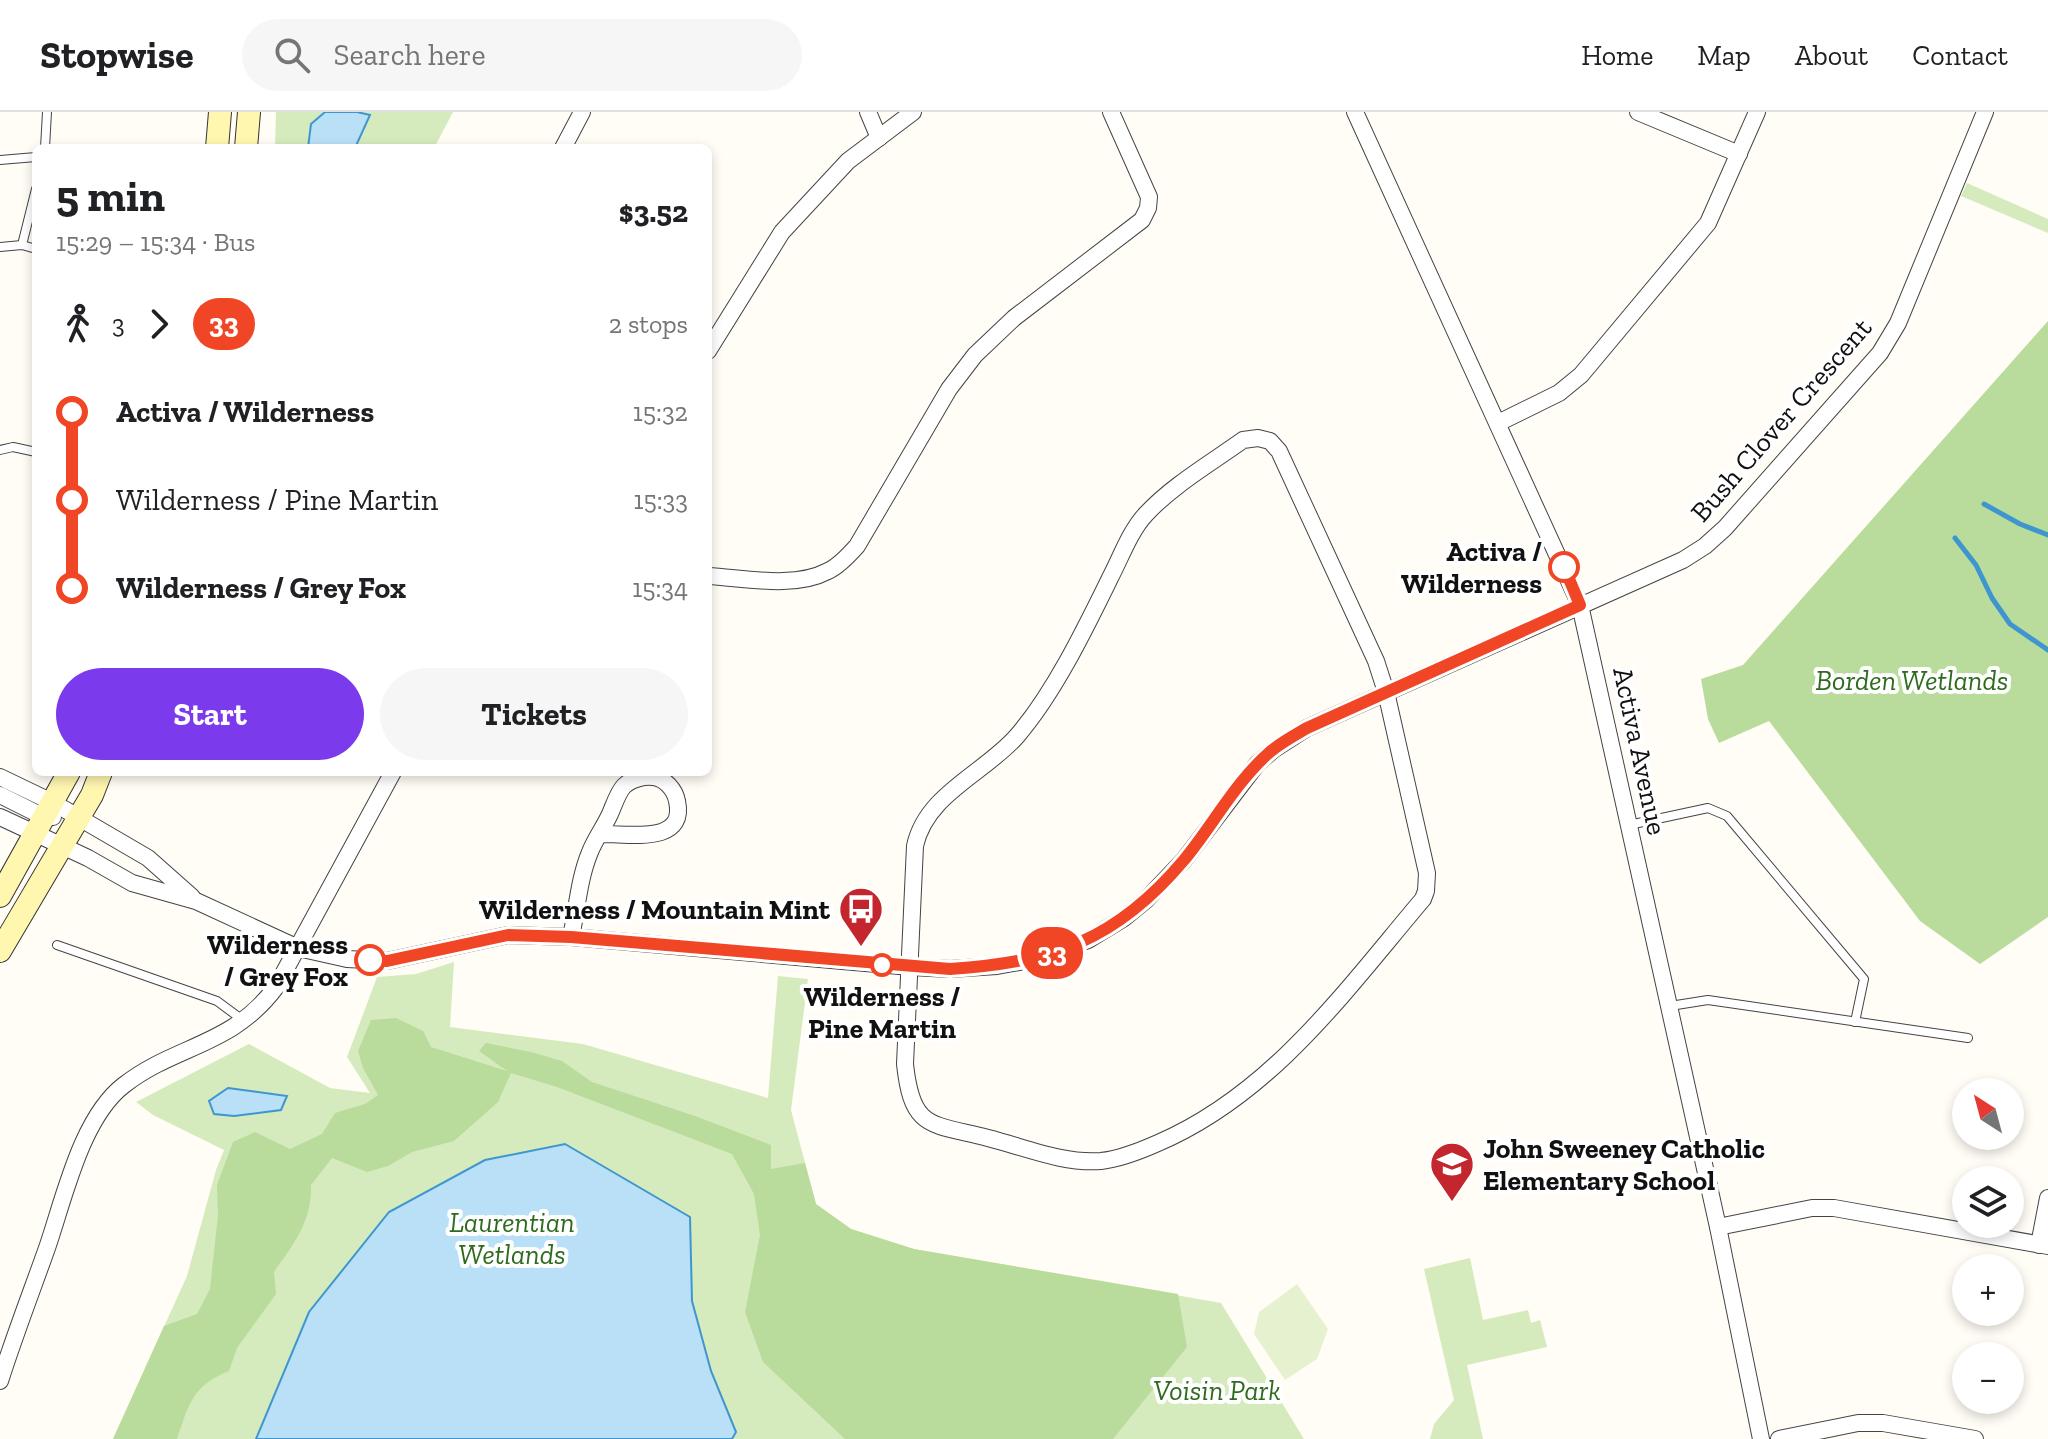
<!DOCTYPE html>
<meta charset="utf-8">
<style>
body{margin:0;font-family:"Zilla Slab",serif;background:#f6f6f6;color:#202124;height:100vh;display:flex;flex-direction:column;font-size:30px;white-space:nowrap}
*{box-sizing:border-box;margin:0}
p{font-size:26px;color:#757577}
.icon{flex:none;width:44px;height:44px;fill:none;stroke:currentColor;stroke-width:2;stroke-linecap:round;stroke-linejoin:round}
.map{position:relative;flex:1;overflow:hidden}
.sheet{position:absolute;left:32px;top:32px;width:680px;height:632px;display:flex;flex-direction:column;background:#fff;border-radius:12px;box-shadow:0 4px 12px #0003}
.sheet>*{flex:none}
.badge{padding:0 16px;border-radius:26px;font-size:28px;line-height:52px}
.needle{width:52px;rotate:324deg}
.fabs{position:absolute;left:1952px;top:966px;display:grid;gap:16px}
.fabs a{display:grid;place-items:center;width:72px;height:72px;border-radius:50%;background:#fff;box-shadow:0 4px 12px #0003;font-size:40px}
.map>.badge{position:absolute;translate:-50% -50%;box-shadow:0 0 0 4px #fff}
.legs{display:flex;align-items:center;gap:12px;height:88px;padding:0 24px;font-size:26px}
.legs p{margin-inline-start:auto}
.head{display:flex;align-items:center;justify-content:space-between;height:136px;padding:0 24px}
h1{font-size:44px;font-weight:700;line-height:60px}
.action{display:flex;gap:16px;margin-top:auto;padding:16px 24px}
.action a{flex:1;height:92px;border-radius:48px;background:#7c3aed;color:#fff;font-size:32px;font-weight:700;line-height:92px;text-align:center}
.action a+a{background:#f6f6f6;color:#202124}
ul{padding:0 24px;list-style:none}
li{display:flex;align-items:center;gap:28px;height:88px;font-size:30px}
li i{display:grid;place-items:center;width:12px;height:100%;margin:0 10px;background:currentColor}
li i::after{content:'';width:20px;height:20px;margin:-10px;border:6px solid;border-radius:50%;background:#fff}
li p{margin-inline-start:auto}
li:first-child i{background:linear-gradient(#0000 50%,currentColor 0)}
li:last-child i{background:linear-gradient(currentColor 50%,#0000 0)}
header{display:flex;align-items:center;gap:48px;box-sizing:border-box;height:112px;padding:0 40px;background:#fff;border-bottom:2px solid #e0e0e0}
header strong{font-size:38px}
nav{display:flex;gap:44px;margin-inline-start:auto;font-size:28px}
.search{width:560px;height:72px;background:#f6f6f6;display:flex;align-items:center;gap:20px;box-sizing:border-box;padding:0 28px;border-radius:44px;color:#757577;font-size:30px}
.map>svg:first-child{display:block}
.green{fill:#d5ebbd}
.forest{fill:#b9dc9c}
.pitch{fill:#e6f2cf}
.water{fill:#b9e0f7;stroke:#3f96cf;stroke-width:2}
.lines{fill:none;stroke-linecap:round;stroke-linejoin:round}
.stream{stroke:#3f96cf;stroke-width:5}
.service-casing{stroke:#444;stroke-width:10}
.minor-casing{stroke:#444;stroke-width:18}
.secondary-casing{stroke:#333;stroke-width:24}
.service{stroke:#fff;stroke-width:8}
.minor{stroke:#fff;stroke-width:16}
.secondary{stroke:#fff6b0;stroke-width:22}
.line-1-casing{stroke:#fff;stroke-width:18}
.line-1{stroke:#f14625;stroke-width:12}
.stop-1-dot{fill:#fff;stroke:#f14625;stroke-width:4}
.labels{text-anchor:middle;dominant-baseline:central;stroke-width:8;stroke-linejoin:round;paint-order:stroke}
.street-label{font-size:28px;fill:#111;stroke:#fff}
.stop-label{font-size:28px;font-weight:bold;fill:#111;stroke:#fff;text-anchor:end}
.park-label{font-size:28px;font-style:italic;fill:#2f6b1f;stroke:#fff}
.poi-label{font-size:28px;font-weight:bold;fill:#111;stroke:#fff;text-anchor:end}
</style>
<header>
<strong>Stopwise</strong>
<div class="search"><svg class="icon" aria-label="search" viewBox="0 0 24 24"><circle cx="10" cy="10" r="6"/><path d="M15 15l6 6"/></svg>Search here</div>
<nav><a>Home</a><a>Map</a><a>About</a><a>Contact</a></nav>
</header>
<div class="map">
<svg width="2048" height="1327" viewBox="0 0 2048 1327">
<rect width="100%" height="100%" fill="#fffdf5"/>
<g class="green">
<polygon points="276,0 453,0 434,36 275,36"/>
<polygon points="1967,71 2048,107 2048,121 1961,84"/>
<polygon points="454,850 450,915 583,932 768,986 778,864 808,867 791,998 816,1092 851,1117 914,1137 1221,1191 1304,1327 113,1327 187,1164 216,1058 224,1038 153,1003 136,990 249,932 330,976 370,981 347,945 377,865 416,862"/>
<polygon points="1470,1146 1483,1208 1528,1198 1531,1211 1540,1208 1547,1235 1467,1253 1483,1327 1430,1327 1434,1312 1454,1288 1424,1157"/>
</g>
<g class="forest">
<polygon points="2048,209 2048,805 1980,852 1920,809 1769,609 1719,631 1708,607 1701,567 1743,553"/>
<path d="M396 906 423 919 431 935 507 959 479 939 486 931 531 940 562 949 592 970 695 1004 771 1033V1057L805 1051 816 1092 851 1117 914 1137 1178 1182 1187 1235 1113 1327H845L763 1250 745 1200 760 1123 754 1082 732 1042 557 975 511 961 498 990 454 1029 412 1040 388 1054 367 1060 332 1046 311 1073C312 1109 294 1132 274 1160L276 1182 237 1236 229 1259C192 1274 189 1292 177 1327H113L164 1214 197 1202 210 1177 218 1103 217 1073 233 1030 255 1020 290 1037 322 1022 335 1001 365 992 378 983 363 956 358 939 371 908Z"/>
</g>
<polygon class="pitch" points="1297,1172 1328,1217 1317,1247 1285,1268 1254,1222 1259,1200"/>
<g class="water">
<polygon points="325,0 357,0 370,3 355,36 308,36 311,12"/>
<polygon points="228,976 287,984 281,998 234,1004 214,1002 209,989"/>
<polygon points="565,1032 690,1105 692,1189 711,1259 736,1320 732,1327 256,1327 309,1200 389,1100 485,1048"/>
</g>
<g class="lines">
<g class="stream">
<polyline points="1984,392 2020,412 2048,423"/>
<polyline points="1955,426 1976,453 1992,486 2010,512 2048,538"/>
</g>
<g class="service-casing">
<g id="service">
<polyline points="45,36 47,0"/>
<polyline points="0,48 36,45"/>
<polyline points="22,133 36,77"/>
<polyline points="0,135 22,133 36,137"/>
<polyline points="0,338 13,335 36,340"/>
<polyline points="1629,713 1708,696 1727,704 1864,867 1855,910"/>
<polyline points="57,833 217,889 244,909"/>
<polyline points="1670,894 1708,888 1968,926"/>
</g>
</g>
<g class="minor-casing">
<g id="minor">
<polyline points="868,0 879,26"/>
<polyline points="1355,0 1580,493 1718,1115 1761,1327"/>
<polyline points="1638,0 1739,42"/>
<polyline points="563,36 582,0"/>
<polyline points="708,239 782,120 848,49 913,0"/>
<polyline points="1498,311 1559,281 1581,263 1708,111 1757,0"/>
<path d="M1258 326 1270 329 1279 339 1376 549 1386 580 1427 761 1426 779 1423 787C1345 879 1272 982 1158 1031 1140 1039 1120 1047 1101 1049 1063 1052 1024 1035 988 1026 930 1011 912 1018 905 952L915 734C926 682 985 661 1017 624 1054 581 1085 517 1110 466 1121 445 1130 419 1146 402 1173 373 1211 351 1243 328Z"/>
<path d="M708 464C745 466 794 477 828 459 839 454 849 443 857 434L949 277 975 243 1014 206 1142 108 1148 96 1149 85 1111 0"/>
<polyline points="0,665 52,690 148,746 192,785"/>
<polyline points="0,683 44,705 53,705"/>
<polyline points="0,705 88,746 132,771 196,789 298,836 347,847 387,849 508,823 571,825 911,855 950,857 997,854 1036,847 1088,828 1124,806 1146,788 1184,748 1257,652 1273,638 1307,616 1683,448 1705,434 1725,416 1880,241 1898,211 1985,0"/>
<path d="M571 825C577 797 579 766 590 740 595 727 604 715 610 702 614 693 618 680 624 674 631 667 644 664 653 665 665 666 675 678 677 689 687 734 626 721 601 722"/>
<polyline points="1718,1115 1812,1096 1834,1096 2048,1134"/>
<polyline points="2039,1133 2048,1086"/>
<path d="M0 1269C14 1225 31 1181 47 1136 64 1087 81 1006 124 973 177 932 231 935 276 875L393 660"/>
<polyline points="1779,1327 1858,1311 1883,1311 1975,1327"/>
</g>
</g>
<g class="secondary-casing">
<g id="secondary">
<polyline points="217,36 220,0"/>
<polyline points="246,36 249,0"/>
<polyline points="0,784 69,660"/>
<polyline points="0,839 92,683 101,660"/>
</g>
</g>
<use href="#service" class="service"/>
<use href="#minor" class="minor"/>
<use href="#secondary" class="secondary"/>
</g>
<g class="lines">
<g class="line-1-casing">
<path id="line-1" d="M370 848 387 849 508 823 571 825 950 857C1053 850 1116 829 1184 748 1213 713 1236 669 1271 639 1282 630 1295 623 1307 616L1580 493 1564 455"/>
</g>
<use href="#line-1" class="line-1"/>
</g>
<defs>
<g id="bus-pin" transform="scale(2.3)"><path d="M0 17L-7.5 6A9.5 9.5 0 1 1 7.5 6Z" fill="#c4262e" stroke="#fff"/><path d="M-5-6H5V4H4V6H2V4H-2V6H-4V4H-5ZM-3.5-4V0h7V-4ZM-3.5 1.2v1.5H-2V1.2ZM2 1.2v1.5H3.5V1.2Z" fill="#fff"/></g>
<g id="school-pin" transform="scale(2.3)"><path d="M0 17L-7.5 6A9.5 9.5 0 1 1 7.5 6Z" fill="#c4262e" stroke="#fff"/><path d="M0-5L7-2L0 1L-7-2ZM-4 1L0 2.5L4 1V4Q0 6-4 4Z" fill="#fff"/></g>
</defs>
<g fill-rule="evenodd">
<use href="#bus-pin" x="861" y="797"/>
<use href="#school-pin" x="1452" y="1052"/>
</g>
<g class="stop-1-dot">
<circle cx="1564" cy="455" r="14"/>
<circle cx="370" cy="848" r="14"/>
<circle cx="882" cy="853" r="10"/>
</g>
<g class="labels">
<g class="street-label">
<text transform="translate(1781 308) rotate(-49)">Bush Clover Crescent</text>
<text transform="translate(1640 639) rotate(78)">Activa Avenue</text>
</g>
<g class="stop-label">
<text x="1542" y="439">Activa /<tspan x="1542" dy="32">Wilderness</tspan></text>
<text x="348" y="832">Wilderness<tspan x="348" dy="32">/ Grey Fox</tspan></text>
<text x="882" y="884" text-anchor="middle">Wilderness /<tspan x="882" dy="32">Pine Martin</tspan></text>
</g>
<g class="park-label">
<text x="1912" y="568">Borden Wetlands</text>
<text x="512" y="1110">Laurentian<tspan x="512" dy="32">Wetlands</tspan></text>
<text x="1217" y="1278">Voisin Park</text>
</g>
<g class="poi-label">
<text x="830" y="797">Wilderness / Mountain Mint</text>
<text x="1483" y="1036" text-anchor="start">John Sweeney Catholic<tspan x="1483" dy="32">Elementary School</tspan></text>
</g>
</g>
</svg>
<div class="fabs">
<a><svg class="needle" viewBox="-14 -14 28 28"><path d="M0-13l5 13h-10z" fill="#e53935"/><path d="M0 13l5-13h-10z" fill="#757577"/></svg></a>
<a><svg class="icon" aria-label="layers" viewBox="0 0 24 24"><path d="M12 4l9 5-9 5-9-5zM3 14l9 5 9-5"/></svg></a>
<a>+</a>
<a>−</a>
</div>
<b class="badge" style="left:1052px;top:841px;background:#f14625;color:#fff">33</b>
<section class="sheet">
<div class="head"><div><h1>5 min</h1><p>15:29 – 15:34 · Bus</p></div><b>$3.52</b></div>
<div class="legs"><svg class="icon" aria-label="walk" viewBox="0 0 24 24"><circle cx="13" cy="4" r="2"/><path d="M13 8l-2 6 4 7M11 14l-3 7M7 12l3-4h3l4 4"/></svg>3<svg class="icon" aria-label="forward" viewBox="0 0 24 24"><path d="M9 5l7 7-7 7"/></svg><b class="badge" style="background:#f14625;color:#fff">33</b><p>2 stops</p></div>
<ul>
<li><i style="color:#f14625"></i><b>Activa / Wilderness</b><p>15:32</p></li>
<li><i style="color:#f14625"></i><span>Wilderness / Pine Martin</span><p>15:33</p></li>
<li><i style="color:#f14625"></i><b>Wilderness / Grey Fox</b><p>15:34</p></li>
</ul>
<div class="action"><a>Start</a><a>Tickets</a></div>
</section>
</div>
